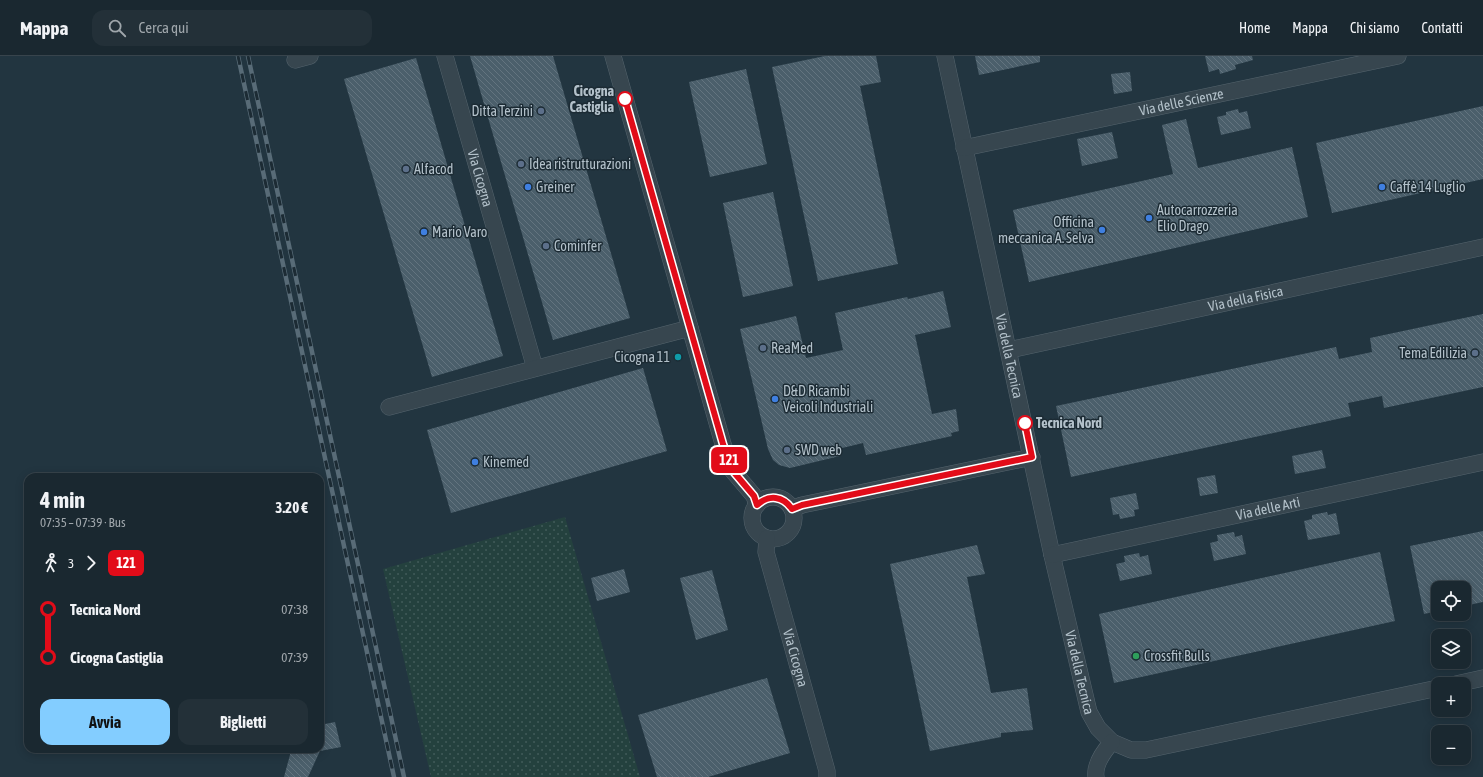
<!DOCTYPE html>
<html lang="it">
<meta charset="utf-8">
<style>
body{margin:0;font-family:"Asap Condensed",sans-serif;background:#233038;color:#f1f3f6;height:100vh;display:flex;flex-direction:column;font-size:15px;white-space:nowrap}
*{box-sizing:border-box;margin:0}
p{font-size:13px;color:#9fa6ab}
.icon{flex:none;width:22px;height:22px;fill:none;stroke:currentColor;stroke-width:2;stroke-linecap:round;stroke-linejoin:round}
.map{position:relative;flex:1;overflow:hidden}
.details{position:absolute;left:24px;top:417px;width:300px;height:280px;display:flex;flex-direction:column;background:#1a2830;border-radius:12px;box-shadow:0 2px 10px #0003,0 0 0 1px #38444c}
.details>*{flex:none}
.badge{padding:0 8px;border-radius:6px;font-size:14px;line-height:26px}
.tools{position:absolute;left:1431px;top:525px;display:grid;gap:8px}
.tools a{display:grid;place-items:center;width:40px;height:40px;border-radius:8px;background:#1a2830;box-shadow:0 2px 10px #0003,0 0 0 1px #38444c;font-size:20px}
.map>.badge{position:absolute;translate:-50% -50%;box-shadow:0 0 0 2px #fff}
.legs{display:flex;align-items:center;gap:6px;height:44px;padding:0 16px;font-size:13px}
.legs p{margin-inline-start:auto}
.head{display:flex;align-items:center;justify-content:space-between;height:68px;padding:0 16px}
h1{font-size:22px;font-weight:700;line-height:30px}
.action{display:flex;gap:8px;margin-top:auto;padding:8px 16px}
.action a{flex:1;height:46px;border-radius:12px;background:#83cdff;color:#111;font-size:16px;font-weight:700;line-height:46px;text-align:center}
.action a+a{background:#233038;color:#f1f3f6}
ul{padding:0 16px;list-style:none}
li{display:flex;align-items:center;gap:14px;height:48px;font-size:15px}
li i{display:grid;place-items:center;width:6px;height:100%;margin:0 5px;background:currentColor}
li i::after{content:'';width:10px;height:10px;margin:-5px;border:3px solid;border-radius:50%;background:#1a2830}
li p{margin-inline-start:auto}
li:first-child i{background:linear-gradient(#0000 50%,currentColor 0)}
li:last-child i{background:linear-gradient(currentColor 50%,#0000 0)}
header{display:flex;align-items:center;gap:24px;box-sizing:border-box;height:56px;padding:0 20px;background:#1a2830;border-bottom:1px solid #38444c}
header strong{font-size:19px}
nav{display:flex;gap:22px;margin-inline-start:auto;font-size:14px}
.search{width:280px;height:36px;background:#233038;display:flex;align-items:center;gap:10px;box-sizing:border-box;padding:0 14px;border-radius:12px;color:#9fa6ab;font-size:15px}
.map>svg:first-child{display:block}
.grass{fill:url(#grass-dots)}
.building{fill:url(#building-back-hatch)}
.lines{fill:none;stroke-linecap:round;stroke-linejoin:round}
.minor-casing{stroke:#55646d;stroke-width:17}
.minor{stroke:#37464f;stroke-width:16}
.rail-casing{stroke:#586b77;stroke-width:4.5}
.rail{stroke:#1c2b34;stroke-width:3;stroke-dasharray:9;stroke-linecap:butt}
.line-1-casing{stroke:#fff;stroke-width:9}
.line-1{stroke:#e20c19;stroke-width:6}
.stop-1-dot{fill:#fff;stroke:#e20c19;stroke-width:2}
.service-dot{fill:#5c6f8a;stroke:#1c2b34;stroke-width:1.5}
.shop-dot{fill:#3f7fe0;stroke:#1c2b34;stroke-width:1.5}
.culture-dot{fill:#0f9aa8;stroke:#1c2b34;stroke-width:1.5}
.leisure-dot{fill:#2e9e5b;stroke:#1c2b34;stroke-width:1.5}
.labels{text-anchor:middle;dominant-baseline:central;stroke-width:3;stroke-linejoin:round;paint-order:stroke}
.stop-label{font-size:14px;font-weight:bold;fill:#b3c1ca;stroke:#1c2b34;text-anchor:end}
.street-label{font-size:14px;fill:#b3c1ca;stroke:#1c2b34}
.poi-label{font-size:14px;fill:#b3c1ca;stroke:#1c2b34;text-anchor:start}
</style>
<header>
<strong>Mappa</strong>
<div class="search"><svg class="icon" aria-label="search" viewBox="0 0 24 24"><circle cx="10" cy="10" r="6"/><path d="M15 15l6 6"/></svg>Cerca qui</div>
<nav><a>Home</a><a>Mappa</a><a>Chi siamo</a><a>Contatti</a></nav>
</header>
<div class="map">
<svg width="1483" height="721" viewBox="0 0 1483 721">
<defs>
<pattern id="grass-dots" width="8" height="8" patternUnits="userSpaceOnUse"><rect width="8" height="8" fill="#24413e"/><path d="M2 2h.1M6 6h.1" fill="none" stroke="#415b59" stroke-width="1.8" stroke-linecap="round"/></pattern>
<pattern id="building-back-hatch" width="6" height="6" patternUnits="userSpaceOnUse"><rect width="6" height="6" fill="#4b5f6b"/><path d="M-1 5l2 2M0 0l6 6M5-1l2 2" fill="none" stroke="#63747f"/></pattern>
</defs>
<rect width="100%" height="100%" fill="#223540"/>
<polygon class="grass" points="565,461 640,721 431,721 383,513"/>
<g class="building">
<polygon points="470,0 553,0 630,262 553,284"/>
<polygon points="825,0 876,0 881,26 860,30 898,208 818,225 772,11"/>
<polygon points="975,0 1040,0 1040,6 979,19"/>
<polygon points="1205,0 1252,0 1253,4 1235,9 1236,13 1220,18 1219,13 1209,16"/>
<polygon points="416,2 503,300 432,321 344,23"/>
<polygon points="746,13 767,108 710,121 689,26"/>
<polygon points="1130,16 1132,35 1114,38 1111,18"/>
<polygon points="1483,50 1483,123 1332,157 1316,87"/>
<polygon points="1238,53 1239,57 1247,55 1251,72 1221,79 1217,61 1226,59 1226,56"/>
<polygon points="1186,63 1198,112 1292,91 1308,161 1029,226 1013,154 1173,118 1162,69"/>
<polygon points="1112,76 1118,102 1082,110 1077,83"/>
<polygon points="773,136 793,230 743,241 723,147"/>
<polygon points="943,235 951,271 915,279 932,358 956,353 959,375 951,377 952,380 866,399 863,387 838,393 840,400 790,412 779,409 773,404 768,393 740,273 796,260 806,302 843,294 835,257 907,241 908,243"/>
<polygon points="1483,258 1483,331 1384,352 1382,340 1348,347 1351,360 1071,421 1056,350 1336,291 1339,303 1372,296 1370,282"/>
<polygon points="643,312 667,395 451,457 427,374"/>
<polygon points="1322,394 1326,412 1295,418 1292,400"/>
<polygon points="1215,419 1218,437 1200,440 1197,422"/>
<polygon points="1136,437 1139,453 1134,454 1135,460 1120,463 1119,458 1113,459 1110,442"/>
<polygon points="1327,456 1328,459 1336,457 1340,478 1308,484 1304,465 1312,463 1312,459"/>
<polygon points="1483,475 1483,546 1464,550 1464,532 1438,532 1438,555 1424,558 1410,490"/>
<polygon points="1234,476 1235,481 1242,479 1246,498 1214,505 1210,487 1218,485 1217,479"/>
<polygon points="977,489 985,518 967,521 991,637 1027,632 1033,674 1001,677 1001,681 930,695 890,508"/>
<polygon points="1380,496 1395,565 1114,627 1099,558"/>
<polygon points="1139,497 1140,501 1148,499 1152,518 1120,525 1116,508 1125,506 1124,500"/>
<polygon points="624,513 630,536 597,545 591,522"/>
<polygon points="712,514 728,574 696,584 680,522"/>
<polygon points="767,622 790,697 708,721 657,721 638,659"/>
<polygon points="335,666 341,691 320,695 308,721 284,721 291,695 320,693 320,669"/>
</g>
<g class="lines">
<g class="minor-casing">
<g id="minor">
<path id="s1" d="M445 0 535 312"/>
<polyline points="613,0 723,388 732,414 754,440 757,449"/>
<path id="s2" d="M945 0 1052 499 1089 656 1098 672 1112 686 1131 694H1146L1438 632"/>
<polyline points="295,4 310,0"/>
<path id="s3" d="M964 92 1398 0"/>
<path id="s4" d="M1009 294 1483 191"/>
<polyline points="389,351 690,272"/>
<circle cx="773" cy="462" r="21"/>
<polyline points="792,453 802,449 1032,401"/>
<path id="s5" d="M767 482 766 496 827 715V721"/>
<path id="s6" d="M1052 499 1483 406"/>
<polyline points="1456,628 1483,622"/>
<path d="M1096 721C1094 708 1104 695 1112 686"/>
</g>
</g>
<use href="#minor" class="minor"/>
<g class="rail-casing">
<g id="rail">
<polyline points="238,0 394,721"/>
<polyline points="248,0 404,721"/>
</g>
</g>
<use href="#rail" class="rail"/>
</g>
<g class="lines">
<g class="line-1-casing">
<path id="line-1" d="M625 43 723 388 732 414 754 440 757 449C769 438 783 440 792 453L802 449 1032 401 1025 367"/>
</g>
<use href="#line-1" class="line-1"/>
</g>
<g class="stop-1-dot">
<circle cx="625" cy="43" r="7"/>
<circle cx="1025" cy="367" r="7"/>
</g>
<g class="service-dot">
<circle cx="541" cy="55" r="4"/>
<circle cx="521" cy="108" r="4"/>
<circle cx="406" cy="113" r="4"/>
<circle cx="546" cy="190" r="4"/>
<circle cx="763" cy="292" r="4"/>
<circle cx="1475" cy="297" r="4"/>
<circle cx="787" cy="394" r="4"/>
</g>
<g class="shop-dot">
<circle cx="528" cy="131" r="4"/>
<circle cx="1382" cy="131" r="4"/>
<circle cx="1149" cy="162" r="4"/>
<circle cx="1102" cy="174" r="4"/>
<circle cx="424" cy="176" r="4"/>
<circle cx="775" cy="343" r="4"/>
<circle cx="475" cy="406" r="4"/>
</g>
<circle class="culture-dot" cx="678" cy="301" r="4"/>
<circle class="leisure-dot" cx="1136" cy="600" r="4"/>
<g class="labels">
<g class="stop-label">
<text x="614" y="35">Cicogna<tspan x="614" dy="16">Castiglia</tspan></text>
<text x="1036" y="367" text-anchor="start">Tecnica Nord</text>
</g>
<g class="street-label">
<text stroke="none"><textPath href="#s3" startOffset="222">Via delle Scienze</textPath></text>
<text stroke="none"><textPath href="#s1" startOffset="127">Via Cicogna</textPath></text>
<text stroke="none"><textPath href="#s4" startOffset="242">Via della Fisica</textPath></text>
<text stroke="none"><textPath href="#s2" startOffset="307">Via della Tecnica</textPath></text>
<text stroke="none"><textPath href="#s6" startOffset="221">Via delle Arti</textPath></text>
<text stroke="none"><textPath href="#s5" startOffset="124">Via Cicogna</textPath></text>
<text stroke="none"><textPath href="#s2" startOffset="631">Via della Tecnica</textPath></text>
</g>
<g class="poi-label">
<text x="533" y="55" text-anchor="end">Ditta Terzini</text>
<text x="529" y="108">Idea ristrutturazioni</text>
<text x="414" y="113">Alfacod</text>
<text x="536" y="131">Greiner</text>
<text x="1390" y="131">Caffè 14 Luglio</text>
<text x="1157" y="154">Autocarrozzeria<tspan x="1157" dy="16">Elio Drago</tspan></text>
<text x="1094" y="166" text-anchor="end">Officina<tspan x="1094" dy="16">meccanica A. Selva</tspan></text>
<text x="432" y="176">Mario Varo</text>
<text x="554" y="190">Cominfer</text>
<text x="771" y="292">ReaMed</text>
<text x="1467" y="297" text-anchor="end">Tema Edilizia</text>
<text x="670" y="301" text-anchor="end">Cicogna 11</text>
<text x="783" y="335">D&amp;D Ricambi<tspan x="783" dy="16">Veicoli Industriali</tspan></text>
<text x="795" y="394">SWD web</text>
<text x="483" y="406">Kinemed</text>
<text x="1144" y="600">Crossfit Bulls</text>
</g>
</g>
</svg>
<div class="tools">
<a><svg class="icon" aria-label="locate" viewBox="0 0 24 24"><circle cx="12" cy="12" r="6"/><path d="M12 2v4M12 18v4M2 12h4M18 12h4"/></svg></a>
<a><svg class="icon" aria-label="layers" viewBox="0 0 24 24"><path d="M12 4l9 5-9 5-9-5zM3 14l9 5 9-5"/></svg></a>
<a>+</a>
<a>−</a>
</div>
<b class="badge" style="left:729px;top:404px;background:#e20c19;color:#fff">121</b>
<section class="details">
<div class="head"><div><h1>4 min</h1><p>07:35 – 07:39 · Bus</p></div><b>3.20 €</b></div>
<div class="legs"><svg class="icon" aria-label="walk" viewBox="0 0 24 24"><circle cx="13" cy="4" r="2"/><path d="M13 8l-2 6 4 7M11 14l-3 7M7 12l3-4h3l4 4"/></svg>3<svg class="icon" aria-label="forward" viewBox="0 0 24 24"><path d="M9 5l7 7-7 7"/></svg><b class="badge" style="background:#e20c19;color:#fff">121</b></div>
<ul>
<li><i style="color:#e20c19"></i><b>Tecnica Nord</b><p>07:38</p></li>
<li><i style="color:#e20c19"></i><b>Cicogna Castiglia</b><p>07:39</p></li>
</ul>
<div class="action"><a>Avvia</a><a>Biglietti</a></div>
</section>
</div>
